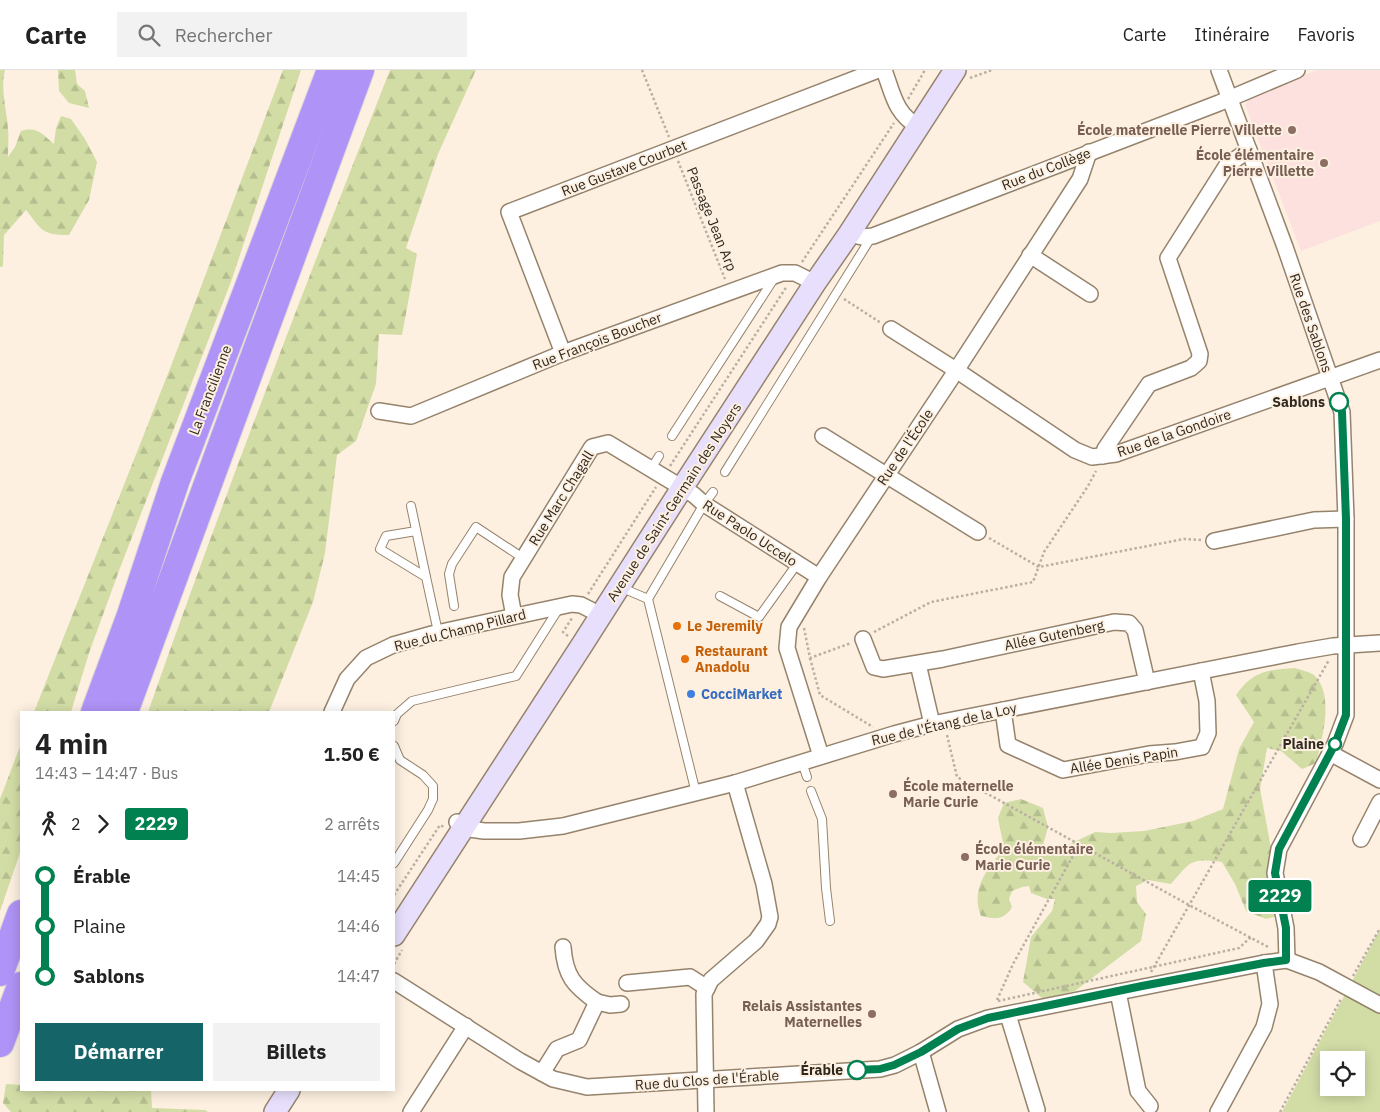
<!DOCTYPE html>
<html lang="fr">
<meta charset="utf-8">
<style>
body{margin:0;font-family:"IBM Plex Sans",sans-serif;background:#f2f2f2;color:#222;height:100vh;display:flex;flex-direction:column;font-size:19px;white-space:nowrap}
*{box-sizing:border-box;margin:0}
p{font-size:16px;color:#767676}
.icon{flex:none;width:28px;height:28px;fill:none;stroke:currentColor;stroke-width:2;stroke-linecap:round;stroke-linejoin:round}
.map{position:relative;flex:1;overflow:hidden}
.drawer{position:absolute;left:20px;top:641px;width:375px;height:380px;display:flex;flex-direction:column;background:#fff;border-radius:0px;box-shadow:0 2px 12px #0003}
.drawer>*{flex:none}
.badge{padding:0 10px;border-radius:4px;font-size:18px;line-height:32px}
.buttons{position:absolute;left:1320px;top:981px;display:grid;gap:10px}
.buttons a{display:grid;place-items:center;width:45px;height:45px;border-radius:0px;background:#fff;box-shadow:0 2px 12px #0003;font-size:25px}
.map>.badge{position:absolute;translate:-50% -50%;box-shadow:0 0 0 2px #fff}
.legs{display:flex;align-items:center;gap:8px;height:55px;padding:0 15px;font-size:16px}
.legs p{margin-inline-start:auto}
.summary{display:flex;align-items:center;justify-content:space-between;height:85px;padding:0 15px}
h1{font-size:28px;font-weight:800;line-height:38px}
.primary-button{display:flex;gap:10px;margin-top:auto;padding:10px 15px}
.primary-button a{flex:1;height:58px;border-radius:0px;background:#156468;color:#fff;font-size:20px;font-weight:800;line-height:58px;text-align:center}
.primary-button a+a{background:#f2f2f2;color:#222}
ul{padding:0 15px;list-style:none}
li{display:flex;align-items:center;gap:18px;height:50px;font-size:19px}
li i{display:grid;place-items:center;width:8px;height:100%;margin:0 6px;background:currentColor}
li i::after{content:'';width:12px;height:12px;margin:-6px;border:4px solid;border-radius:50%;background:#fff}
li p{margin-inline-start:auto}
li:first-child i{background:linear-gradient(#0000 50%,currentColor 0)}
li:last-child i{background:linear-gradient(currentColor 50%,#0000 0)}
header{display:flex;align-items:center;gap:30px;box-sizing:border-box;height:70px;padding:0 25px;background:#fff;border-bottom:1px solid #e0e0e0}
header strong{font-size:24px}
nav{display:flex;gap:28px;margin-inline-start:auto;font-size:18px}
.search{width:350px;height:45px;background:#f2f2f2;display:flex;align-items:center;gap:12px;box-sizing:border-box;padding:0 18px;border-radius:0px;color:#767676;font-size:19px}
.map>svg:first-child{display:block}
.education{fill:#fce1df}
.grass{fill:#d2dda6;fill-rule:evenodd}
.forest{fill:url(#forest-firs)}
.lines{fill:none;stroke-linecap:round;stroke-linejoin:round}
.service-casing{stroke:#96836c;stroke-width:10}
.minor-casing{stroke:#96836c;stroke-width:18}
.secondary-casing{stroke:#96836c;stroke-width:24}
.motorway-casing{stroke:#dad8d7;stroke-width:30}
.path{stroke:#baafa2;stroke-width:2.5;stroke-dasharray:2.5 2.5;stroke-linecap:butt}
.service{stroke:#fff;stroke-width:8}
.minor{stroke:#fff;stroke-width:15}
.secondary{stroke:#e7dffc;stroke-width:21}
.motorway{stroke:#af93f6;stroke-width:28}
.line-1-casing{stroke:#fff;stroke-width:11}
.line-1{stroke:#00814f;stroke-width:8}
.education-dot{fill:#8d6e63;stroke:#fdf0e1;stroke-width:2}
.stop-1-dot{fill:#fff;stroke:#00814f;stroke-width:2.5}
.food-dot{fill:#e8710a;stroke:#fdf0e1;stroke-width:2}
.shop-dot{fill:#3f7fe0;stroke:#fdf0e1;stroke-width:2}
.labels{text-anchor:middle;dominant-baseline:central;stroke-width:4;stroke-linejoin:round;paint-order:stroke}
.education-label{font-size:14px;font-weight:bold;fill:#785e54;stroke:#fdf0e1;text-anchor:end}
.street-label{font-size:14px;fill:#30291f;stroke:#fdf0e1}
.stop-label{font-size:14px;font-weight:bold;fill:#30291f;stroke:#fdf0e1;text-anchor:end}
.food-label{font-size:14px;font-weight:bold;fill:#c56008;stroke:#fdf0e1;text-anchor:start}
.shop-label{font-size:14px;font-weight:bold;fill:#366cbe;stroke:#fdf0e1;text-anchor:start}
</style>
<header>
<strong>Carte</strong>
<div class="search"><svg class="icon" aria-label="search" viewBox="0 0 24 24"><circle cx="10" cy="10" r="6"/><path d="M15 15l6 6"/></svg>Rechercher</div>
<nav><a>Carte</a><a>Itinéraire</a><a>Favoris</a></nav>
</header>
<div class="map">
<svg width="1380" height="1042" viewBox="0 0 1380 1042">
<defs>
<pattern id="forest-firs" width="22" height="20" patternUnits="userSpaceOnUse" patternTransform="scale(1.25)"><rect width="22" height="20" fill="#d2dda6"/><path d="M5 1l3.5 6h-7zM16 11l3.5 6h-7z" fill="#b5be8e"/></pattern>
</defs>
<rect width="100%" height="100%" fill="#fdf0e1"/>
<polygon class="education" points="1317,0 1380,0 1380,151 1301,181 1245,35 1248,29"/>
<path class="grass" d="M1380 859V1042H1282ZM1329 990H1356V1018H1329Z"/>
<g class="forest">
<path d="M0 0H5C0 18 7 41 8 59 9 68 8 78 8 87L15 77 21 61C38 56 43 65 54 74L56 58 61 46 71 49 85 69 97 92 89 130 69 165C41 165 42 160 26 140L4 165 3 196 0 197Z"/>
<polygon points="58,0 75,0 77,14 85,21 89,38 69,33 59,21"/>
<polygon points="283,0 301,0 232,209 120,498 89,583 71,642 34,642 171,296"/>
<path d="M390 0H476L438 84 406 178 417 184 402 265 379 264 376 314 356 371 337 385 325 483 313 532 269 642H148C224 426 306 213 390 0Z"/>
<path d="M1295 598C1301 600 1310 602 1314 605 1335 624 1322 670 1316 693L1302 699 1281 681 1267 678 1260 719 1273 789 1277 846 1266 849 1246 841 1235 814 1222 792C1190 788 1191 791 1171 814L1148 810 1136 816 1137 832 1146 844 1141 871 1075 921 1043 929 1023 912 1031 867 1052 841 1055 829H1047L1031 823 1029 816 1022 817 1012 821 1009 829 1012 837C1003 851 995 849 981 846 970 818 988 799 1004 778L998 748 1004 733 1021 729 1043 738 1048 757 1042 779 1066 776 1095 762 1111 763 1144 761 1193 751 1223 739 1239 679 1254 652 1236 625C1254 600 1267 600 1295 598Z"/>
<polygon points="21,674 21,780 0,841 0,729"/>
<polygon points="6,1014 21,1015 21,1020 151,1020 152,1038 205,1040 208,1042 11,1042 3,1033"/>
</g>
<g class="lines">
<g class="service-casing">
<g id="service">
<polyline points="672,366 775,207"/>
<polyline points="651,399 659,386"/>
<polyline points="725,402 872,166"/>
<polyline points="411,436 426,507"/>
<polyline points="416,461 386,466 380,479 426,507 438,562"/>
<polyline points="620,517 648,529"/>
<polyline points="720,526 759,547 797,494"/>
<polyline points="454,536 449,504 452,494 476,457 523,488"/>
<polyline points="394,651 397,644 412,631 516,606 559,538"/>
<polyline points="394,676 400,690 423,705 433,716 433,729 428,740 394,793"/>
<polyline points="802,692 807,707"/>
<polyline points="811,721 822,749 826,818 830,851"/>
<polyline points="696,723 648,529 704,434 713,422"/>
</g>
</g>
<g class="minor-casing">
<g id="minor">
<path d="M884 0C893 24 895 44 919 57"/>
<polyline points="1219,0 1285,177 1342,342 1346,449 1346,645 1335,674 1279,779 1275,803 1286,858 1287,890"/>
<polyline points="849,164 862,167 873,166 1219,33 1297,0"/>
<polyline points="1030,185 1090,224"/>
<polyline points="891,259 956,300 1075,380 1092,387 1116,384 1380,290"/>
<polyline points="563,283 509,142 878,0"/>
<polyline points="379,341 411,346 563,283 782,203 795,203 815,213"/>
<polyline points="823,366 978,462"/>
<polyline points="1103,386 1105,379 1149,314 1191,298 1199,291 1200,284 1168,188 1227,95 1249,80"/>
<polyline points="1214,471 1314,450 1346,449"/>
<polyline points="514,546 510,525 512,507 592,377 608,373 694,425 704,434 819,507"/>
<polyline points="863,569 874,597 883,599 943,589 1114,552 1129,553 1135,560 1147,612"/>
<polyline points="918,594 932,654"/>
<polyline points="1003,640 1008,675 1063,700 1149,684 1175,682 1202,677 1208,663 1207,631 1201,601"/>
<polyline points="332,642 347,609 366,588 393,575 432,564 572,534 581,535 591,540"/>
<polyline points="1330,683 1380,710"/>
<polyline points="821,686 787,578 789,557 819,507 950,310 1080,109 1089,82"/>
<polyline points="457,752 470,759 484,761 519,761 563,756 735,713 894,664 932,654 1298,582 1333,576 1380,573"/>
<polyline points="1361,769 1380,732"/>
<polyline points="394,911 520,991 553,1009 587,1017 880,999 895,995 921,982 958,959 988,948 1264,893 1287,890 1319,902 1380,935"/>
<polyline points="627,913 690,907 707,918"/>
<polyline points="1118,922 1138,1021 1150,1036"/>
<polyline points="597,932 610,935 621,934"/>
<polyline points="1008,945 1037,1040"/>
<polyline points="921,982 938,1042"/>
<path d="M542 1003 557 979 579 970 597 932C574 916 565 906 563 877"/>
<polyline points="411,1042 466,956"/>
<polyline points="706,1042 704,924 711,910 756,871 768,854 770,847 764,814 735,713"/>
<polyline points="1218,1042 1264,957 1270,934 1264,893"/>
</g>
</g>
<g class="secondary-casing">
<g id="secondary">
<polyline points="394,865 582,575 682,418 815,213 849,164 955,0"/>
<polyline points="275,1042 289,1020"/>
</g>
</g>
<g class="motorway-casing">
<g id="motorway">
<polyline points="95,642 131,545 175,412 331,0"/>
<polyline points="124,642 360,0"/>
<polyline points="0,902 21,844"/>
<polyline points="0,973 21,916"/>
</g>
</g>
<g class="path">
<polyline points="642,0 669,67"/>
<polyline points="970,8 992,0"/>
<polyline points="908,29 925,0"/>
<polyline points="678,91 725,209"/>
<polyline points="802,192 894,53"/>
<polyline points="844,229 881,253"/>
<polyline points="670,396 787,216"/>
<polyline points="989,468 1039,497 1184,469 1202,470"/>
<polyline points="588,524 656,417"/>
<polyline points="804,558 810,588 851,573"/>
<polyline points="874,562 931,532 1033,512 1044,482 1088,416 1096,401"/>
<polyline points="568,566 563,562 572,548"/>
<polyline points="810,588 820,625 873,657"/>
<polyline points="947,665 957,707 1189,835 1270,878"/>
<polyline points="394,825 440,755 444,757"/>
<polyline points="394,894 402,880"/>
<polyline points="1151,902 1329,590"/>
<polyline points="1353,906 1380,858"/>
<polyline points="997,930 1013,894 1079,775"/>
<polyline points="998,931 1239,878 1251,867"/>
<polyline points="1280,1042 1341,929"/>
</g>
<use href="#service" class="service"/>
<use href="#minor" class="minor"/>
<use href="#secondary" class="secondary"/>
<use href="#motorway" class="motorway"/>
</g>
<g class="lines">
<g class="line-1-casing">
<polyline id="line-1" points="857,1000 880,999 894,995 921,982 958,959 988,948 1142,916 1264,893 1286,890 1286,858 1275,803 1279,779 1335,674 1346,645 1346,449 1342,342 1339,332"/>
</g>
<use href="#line-1" class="line-1"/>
</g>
<g class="education-dot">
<circle cx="1292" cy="60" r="5"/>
<circle cx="1324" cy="93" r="5"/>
<circle cx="893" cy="724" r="5"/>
<circle cx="965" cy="787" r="5"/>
<circle cx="872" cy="944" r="5"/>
</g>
<g class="stop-1-dot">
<circle cx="1339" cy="332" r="9"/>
<circle cx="1335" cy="674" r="6"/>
<circle cx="857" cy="1000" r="9"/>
</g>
<g class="food-dot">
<circle cx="677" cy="556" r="5"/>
<circle cx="685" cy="589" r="5"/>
</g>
<circle class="shop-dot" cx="691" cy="624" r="5"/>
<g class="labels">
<g class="education-label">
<text x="1282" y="60">École maternelle Pierre Villette</text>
<text x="1314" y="85">École élémentaire<tspan x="1314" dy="16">Pierre Villette</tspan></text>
<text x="903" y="716" text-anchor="start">École maternelle<tspan x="903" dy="16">Marie Curie</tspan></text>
<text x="975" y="779" text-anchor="start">École élémentaire<tspan x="975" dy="16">Marie Curie</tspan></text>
<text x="862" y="936">Relais Assistantes<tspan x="862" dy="16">Maternelles</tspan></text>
</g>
<g class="street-label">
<text transform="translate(624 98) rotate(-21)">Rue Gustave Courbet</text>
<text transform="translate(1046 99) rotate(-21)">Rue du Collège</text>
<text transform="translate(712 149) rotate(68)">Passage Jean Arp</text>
<text transform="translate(1311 253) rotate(71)">Rue des Sablons</text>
<text transform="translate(597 271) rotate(-21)">Rue François Boucher</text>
<text transform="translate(210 320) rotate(-69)">La Francilienne</text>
<text transform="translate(1174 363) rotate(-19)">Rue de la Gondoire</text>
<text transform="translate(905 377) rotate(-56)">Rue de l'École</text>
<text transform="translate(561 428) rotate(-58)">Rue Marc Chagall</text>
<text transform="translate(674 432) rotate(-57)">Avenue de Saint-Germain des Noyers</text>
<text transform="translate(750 463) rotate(33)">Rue Paolo Uccelo</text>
<text transform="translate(460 560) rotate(-14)">Rue du Champ Pillard</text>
<text transform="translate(1054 565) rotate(-12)">Allée Gutenberg</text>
<text transform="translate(944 654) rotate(-13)">Rue de l'Étang de la Loy</text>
<text transform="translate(1124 690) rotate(-9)">Allée Denis Papin</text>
<text transform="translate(707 1010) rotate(-4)">Rue du Clos de l'Érable</text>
</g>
<g class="stop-label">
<text x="1325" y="332">Sablons</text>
<text x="1324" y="674">Plaine</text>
<text x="843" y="1000">Érable</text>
</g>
<g class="food-label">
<text x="687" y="556">Le Jeremily</text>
<text x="695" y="581">Restaurant<tspan x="695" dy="16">Anadolu</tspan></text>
</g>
<g class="shop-label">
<text x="701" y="624">CocciMarket</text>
</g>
</g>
</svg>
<div class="buttons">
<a><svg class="icon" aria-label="locate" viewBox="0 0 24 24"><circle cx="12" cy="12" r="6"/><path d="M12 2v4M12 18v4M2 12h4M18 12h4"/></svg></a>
</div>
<b class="badge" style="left:1280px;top:826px;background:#00814f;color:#fff">2229</b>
<section class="drawer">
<div class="summary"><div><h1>4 min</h1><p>14:43 – 14:47 · Bus</p></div><b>1.50 €</b></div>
<div class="legs"><svg class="icon" aria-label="walk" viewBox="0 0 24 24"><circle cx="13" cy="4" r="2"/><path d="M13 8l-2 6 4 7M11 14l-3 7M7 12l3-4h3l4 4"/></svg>2<svg class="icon" aria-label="forward" viewBox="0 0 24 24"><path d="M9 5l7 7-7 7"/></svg><b class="badge" style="background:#00814f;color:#fff">2229</b><p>2 arrêts</p></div>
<ul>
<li><i style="color:#00814f"></i><b>Érable</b><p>14:45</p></li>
<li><i style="color:#00814f"></i><span>Plaine</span><p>14:46</p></li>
<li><i style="color:#00814f"></i><b>Sablons</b><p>14:47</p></li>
</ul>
<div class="primary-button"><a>Démarrer</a><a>Billets</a></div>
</section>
</div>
